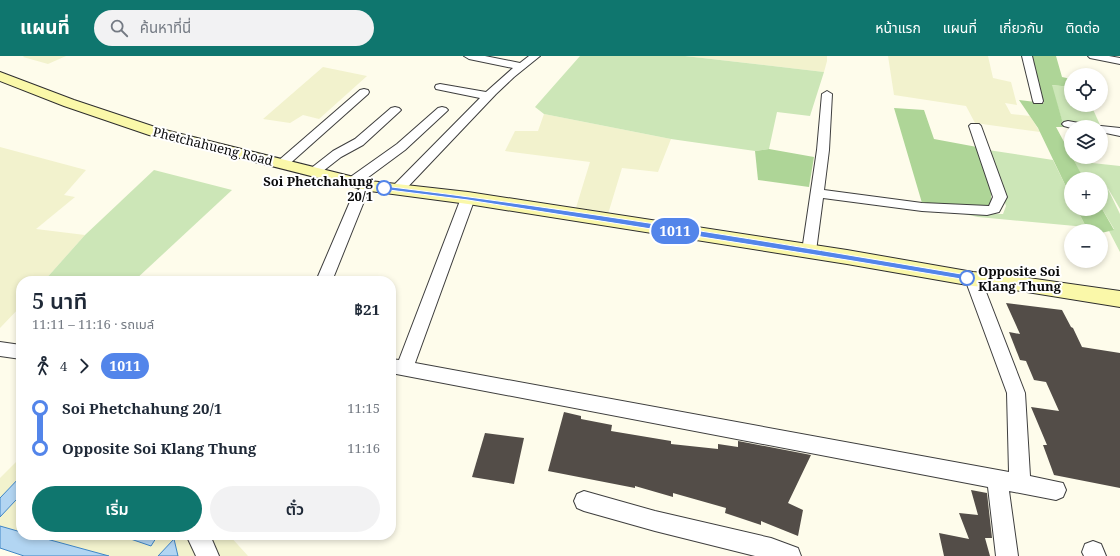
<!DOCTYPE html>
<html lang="th">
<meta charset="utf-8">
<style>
body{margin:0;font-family:"Noto Serif","Noto Sans Thai",serif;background:#f2f2f3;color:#1f2937;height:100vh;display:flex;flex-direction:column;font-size:15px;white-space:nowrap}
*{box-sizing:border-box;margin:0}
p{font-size:13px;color:#747a83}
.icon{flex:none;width:22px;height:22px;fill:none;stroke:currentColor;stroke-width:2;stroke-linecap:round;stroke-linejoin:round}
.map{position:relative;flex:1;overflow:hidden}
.panel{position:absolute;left:16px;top:220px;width:380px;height:264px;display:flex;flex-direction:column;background:#fff;border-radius:16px;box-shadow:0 2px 6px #0003}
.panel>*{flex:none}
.badge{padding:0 8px;border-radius:13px;font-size:14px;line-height:26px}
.fabs{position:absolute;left:1064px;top:12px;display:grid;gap:8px}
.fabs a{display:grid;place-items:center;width:44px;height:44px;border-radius:50%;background:#fff;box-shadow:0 2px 6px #0003;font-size:20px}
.map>.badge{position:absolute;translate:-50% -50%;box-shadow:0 0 0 2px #fff}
.legs{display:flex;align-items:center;gap:6px;height:44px;padding:0 16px;font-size:13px}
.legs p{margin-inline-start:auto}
.headline{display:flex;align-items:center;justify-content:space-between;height:68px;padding:0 16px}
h1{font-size:22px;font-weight:600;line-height:30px}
.primary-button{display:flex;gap:8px;margin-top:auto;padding:8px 16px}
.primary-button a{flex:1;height:46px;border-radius:24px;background:#0f766e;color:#fff;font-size:16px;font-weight:600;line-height:46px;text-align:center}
.primary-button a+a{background:#f2f2f3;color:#1f2937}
ul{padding:0 16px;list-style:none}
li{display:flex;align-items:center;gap:14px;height:40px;font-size:15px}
li i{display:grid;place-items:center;width:6px;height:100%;margin:0 5px;background:currentColor}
li i::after{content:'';width:10px;height:10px;margin:-5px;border:3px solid;border-radius:50%;background:#fff}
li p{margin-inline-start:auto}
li:first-child i{background:linear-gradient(#0000 50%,currentColor 0)}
li:last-child i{background:linear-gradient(currentColor 50%,#0000 0)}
header{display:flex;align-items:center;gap:24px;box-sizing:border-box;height:56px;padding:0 20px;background:#0f766e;color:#fff}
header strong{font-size:19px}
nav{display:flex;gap:22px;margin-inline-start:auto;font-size:14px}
.search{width:280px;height:36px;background:#f2f2f3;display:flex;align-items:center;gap:10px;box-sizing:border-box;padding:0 14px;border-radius:22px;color:#747a83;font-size:15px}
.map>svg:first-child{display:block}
.farmland{fill:#f2f2cd}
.green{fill:#cce6b7}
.forest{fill:#aed597}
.water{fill:#b2d5f2;stroke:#3e85c5}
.building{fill:#534d48}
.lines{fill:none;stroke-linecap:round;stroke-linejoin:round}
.street-casing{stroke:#3e3e3e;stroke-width:2}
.secondary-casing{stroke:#2d2d2d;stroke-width:2}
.street{fill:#fff;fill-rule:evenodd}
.secondary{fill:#faf8a9;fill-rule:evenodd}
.line-1{fill:#5385ea;stroke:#fff}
.stop-1-dot{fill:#fff;stroke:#5385ea;stroke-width:2}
.labels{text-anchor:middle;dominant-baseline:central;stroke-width:4;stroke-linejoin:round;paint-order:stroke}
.street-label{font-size:13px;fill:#0b0b0b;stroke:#fff}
.stop-label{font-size:13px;font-weight:bold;fill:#0b0b0b;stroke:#fff;text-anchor:end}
</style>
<header>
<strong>แผนที่</strong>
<div class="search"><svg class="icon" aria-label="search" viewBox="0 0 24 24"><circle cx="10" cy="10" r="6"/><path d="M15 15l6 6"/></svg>ค้นหาที่นี่</div>
<nav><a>หน้าแรก</a><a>แผนที่</a><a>เกี่ยวกับ</a><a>ติดต่อ</a></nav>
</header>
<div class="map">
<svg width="1120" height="500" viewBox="0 0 1120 500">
<rect width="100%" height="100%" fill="#fefceb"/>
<g class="farmland">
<polygon points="24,0 66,0 48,8 23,1"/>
<polygon points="685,0 827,0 827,5 824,16"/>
<polygon points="888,0 988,0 993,22 1011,26 1017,49 1005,47 1011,58 1030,60 1040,76 975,67 966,50 894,39"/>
<polygon points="323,11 367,20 319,63 303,59 290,67 263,63"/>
<polygon points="544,58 671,83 658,116 622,112 608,158 575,155 590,106 505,95 515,75 538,75"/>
<polygon points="0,91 86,114 64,139 75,141 36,173 85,179 44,225 21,225 21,250 0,272"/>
<polygon points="21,401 21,420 0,442 0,422"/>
<polygon points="16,443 21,445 21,476 0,470 0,461"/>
<polygon points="32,479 119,479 151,490 158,479 229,479 248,500 178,500 174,483 158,500 109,500"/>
</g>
<g class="green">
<polygon points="580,0 685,0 824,16 810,60 777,56 769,93 755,95 671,83 544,58 535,51"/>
<polygon points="1051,29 1071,31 1071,49 1091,49 1101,71 1064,71"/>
<polygon points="988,94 1053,104 1071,141 1071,153 1077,153 1086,171 978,161 964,158 1003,158 1006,150"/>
<polygon points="1074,105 1120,110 1120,153 1106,129 1120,158 1120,196 1109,175 1114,173 1101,151 1101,123 1084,123"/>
<polygon points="154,114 232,134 134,225 44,225 85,179"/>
</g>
<g class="forest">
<polygon points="1031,0 1056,0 1062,21 1071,23 1071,31 1052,29 1064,71 1056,71 1084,123 1071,123 1071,141 1038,72 1019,44 1044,47"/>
<polygon points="894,52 924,54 934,83 977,91 991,137 991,149 973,151 922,147"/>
<polygon points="769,93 814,101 809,131 758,124 755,95"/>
<polygon points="1101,151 1114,174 1101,177 1101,175 1096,175 1086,171 1077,153 1101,153"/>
</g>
<g class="water">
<polygon points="21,420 21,445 16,444 0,461 0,442"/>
<polygon points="0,470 21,476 21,479 32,479 109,500 24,500 0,492"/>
<polygon points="119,479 158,479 151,490"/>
<polygon points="174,483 178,500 158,500"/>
</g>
<g class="building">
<polygon points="1006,247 1062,254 1071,271 1073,272 1082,291 1120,297 1120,432 1054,419 1043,389 1047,389 1031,351 1059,355 1046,326 1034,324 1026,305 1020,304 1009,276 1020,278"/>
<polygon points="564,356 581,360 581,363 612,369 611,375 671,385 671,388 718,393 718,388 738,391 738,385 811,399 788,447 803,454 798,480 761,465 761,469 725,457 726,452 673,437 673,441 635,430 635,432 548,415"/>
<polygon points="485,377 524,382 514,428 472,421"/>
<polygon points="971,434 987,437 992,482 985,482 990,500 944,500 939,477 969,483 959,457 978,459"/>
</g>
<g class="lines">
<g class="street-casing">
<g id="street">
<polygon points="464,0 485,0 520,7 529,0 540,0 514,21 496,38 402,137 392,137 390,134 392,131 480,42 436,33 435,31 436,29 440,28 486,36 513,12 469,3"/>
<polygon points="1022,0 1032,0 1043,45 1042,47 1034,47 1033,45"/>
<polygon points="1088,0 1109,0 1120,2 1120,8 1090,2"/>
<polygon points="364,33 368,34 369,36 368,38 286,111 278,111 276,108 278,105 360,34"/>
<polygon points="827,35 832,38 829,94 824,134 922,147 989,150 993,141 969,70 971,68 979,68 981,70 1007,141 999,156 987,159 922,155 823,142 816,195 814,198 809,200 804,198 802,195 817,94 822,38"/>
<polygon points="395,51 399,52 401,54 399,56 363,89 341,101 318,119 310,119 308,116 310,113 333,95 355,83 391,52"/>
<polygon points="442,51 446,52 448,54 446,56 405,94 359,128 349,128 348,125 349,122 397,88 438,52"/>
<polygon points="1068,65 1090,69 1092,71 1071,72 1064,70 1062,68 1064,66"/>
<polygon points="1101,70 1120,72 1120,80 1101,76 1101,71 1097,71"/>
<polygon points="370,126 375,127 377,130 365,143 332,225 316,225 352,141 365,127"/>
<polygon points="468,138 473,139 475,142 415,307 1009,416 1007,337 965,223 968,219 973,218 978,219 981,223 1025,337 1030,420 1063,427 1066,434 1063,441 1056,444 1009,435 1018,500 996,500 988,431 391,317 391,303 399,304 461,142 463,139"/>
<polygon points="0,286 21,289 21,303 0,300"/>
<polygon points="584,435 655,455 771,482 798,492 801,500 755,500 655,475 584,455 577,452 574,445 577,438"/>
<polygon points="188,479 210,479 219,500 196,500 188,483"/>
<polygon points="1093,485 1101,488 1106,500 1084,500 1082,496 1085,488"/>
</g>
</g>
<g class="secondary-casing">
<polygon id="secondary" points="0,16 74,44 161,73 370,125 468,136 847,194 973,216 1015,220 1120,235 1120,251 1015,234 973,230 847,208 468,148 370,135 149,79 64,50 0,25"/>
</g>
<use href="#street" class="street"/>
<use href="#secondary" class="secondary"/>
</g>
<path class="line-1" d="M384 130C579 154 773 186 967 219L970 222 967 224 847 204 468 144 381 133V132Z"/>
<g class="stop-1-dot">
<circle cx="384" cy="132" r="7"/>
<circle cx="967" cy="222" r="7"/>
</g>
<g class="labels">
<g class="street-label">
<text transform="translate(213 90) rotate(14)">Phetchahueng Road</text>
</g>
<g class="stop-label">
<text x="373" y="125">Soi Phetchahung<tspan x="373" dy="15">20/1</tspan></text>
<text x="978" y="215" text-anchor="start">Opposite Soi<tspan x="978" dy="15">Klang Thung</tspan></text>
</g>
</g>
</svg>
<div class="fabs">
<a><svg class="icon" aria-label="locate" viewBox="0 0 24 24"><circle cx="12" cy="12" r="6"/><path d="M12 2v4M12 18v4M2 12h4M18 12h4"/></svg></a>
<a><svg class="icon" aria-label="layers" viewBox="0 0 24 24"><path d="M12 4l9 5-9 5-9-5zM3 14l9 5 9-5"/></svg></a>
<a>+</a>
<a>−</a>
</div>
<b class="badge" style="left:675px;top:175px;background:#5385ea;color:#fff">1011</b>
<section class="panel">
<div class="headline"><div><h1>5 นาที</h1><p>11:11 – 11:16 · รถเมล์</p></div><b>฿21</b></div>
<div class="legs"><svg class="icon" aria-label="walk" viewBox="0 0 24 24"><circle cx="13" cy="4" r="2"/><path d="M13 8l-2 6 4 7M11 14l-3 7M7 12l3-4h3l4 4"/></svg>4<svg class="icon" aria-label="forward" viewBox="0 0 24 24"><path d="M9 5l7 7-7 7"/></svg><b class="badge" style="background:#5385ea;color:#fff">1011</b></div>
<ul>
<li><i style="color:#5385ea"></i><b>Soi Phetchahung 20/1</b><p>11:15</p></li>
<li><i style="color:#5385ea"></i><b>Opposite Soi Klang Thung</b><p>11:16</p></li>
</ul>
<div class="primary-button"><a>เริ่ม</a><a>ตั๋ว</a></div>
</section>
</div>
